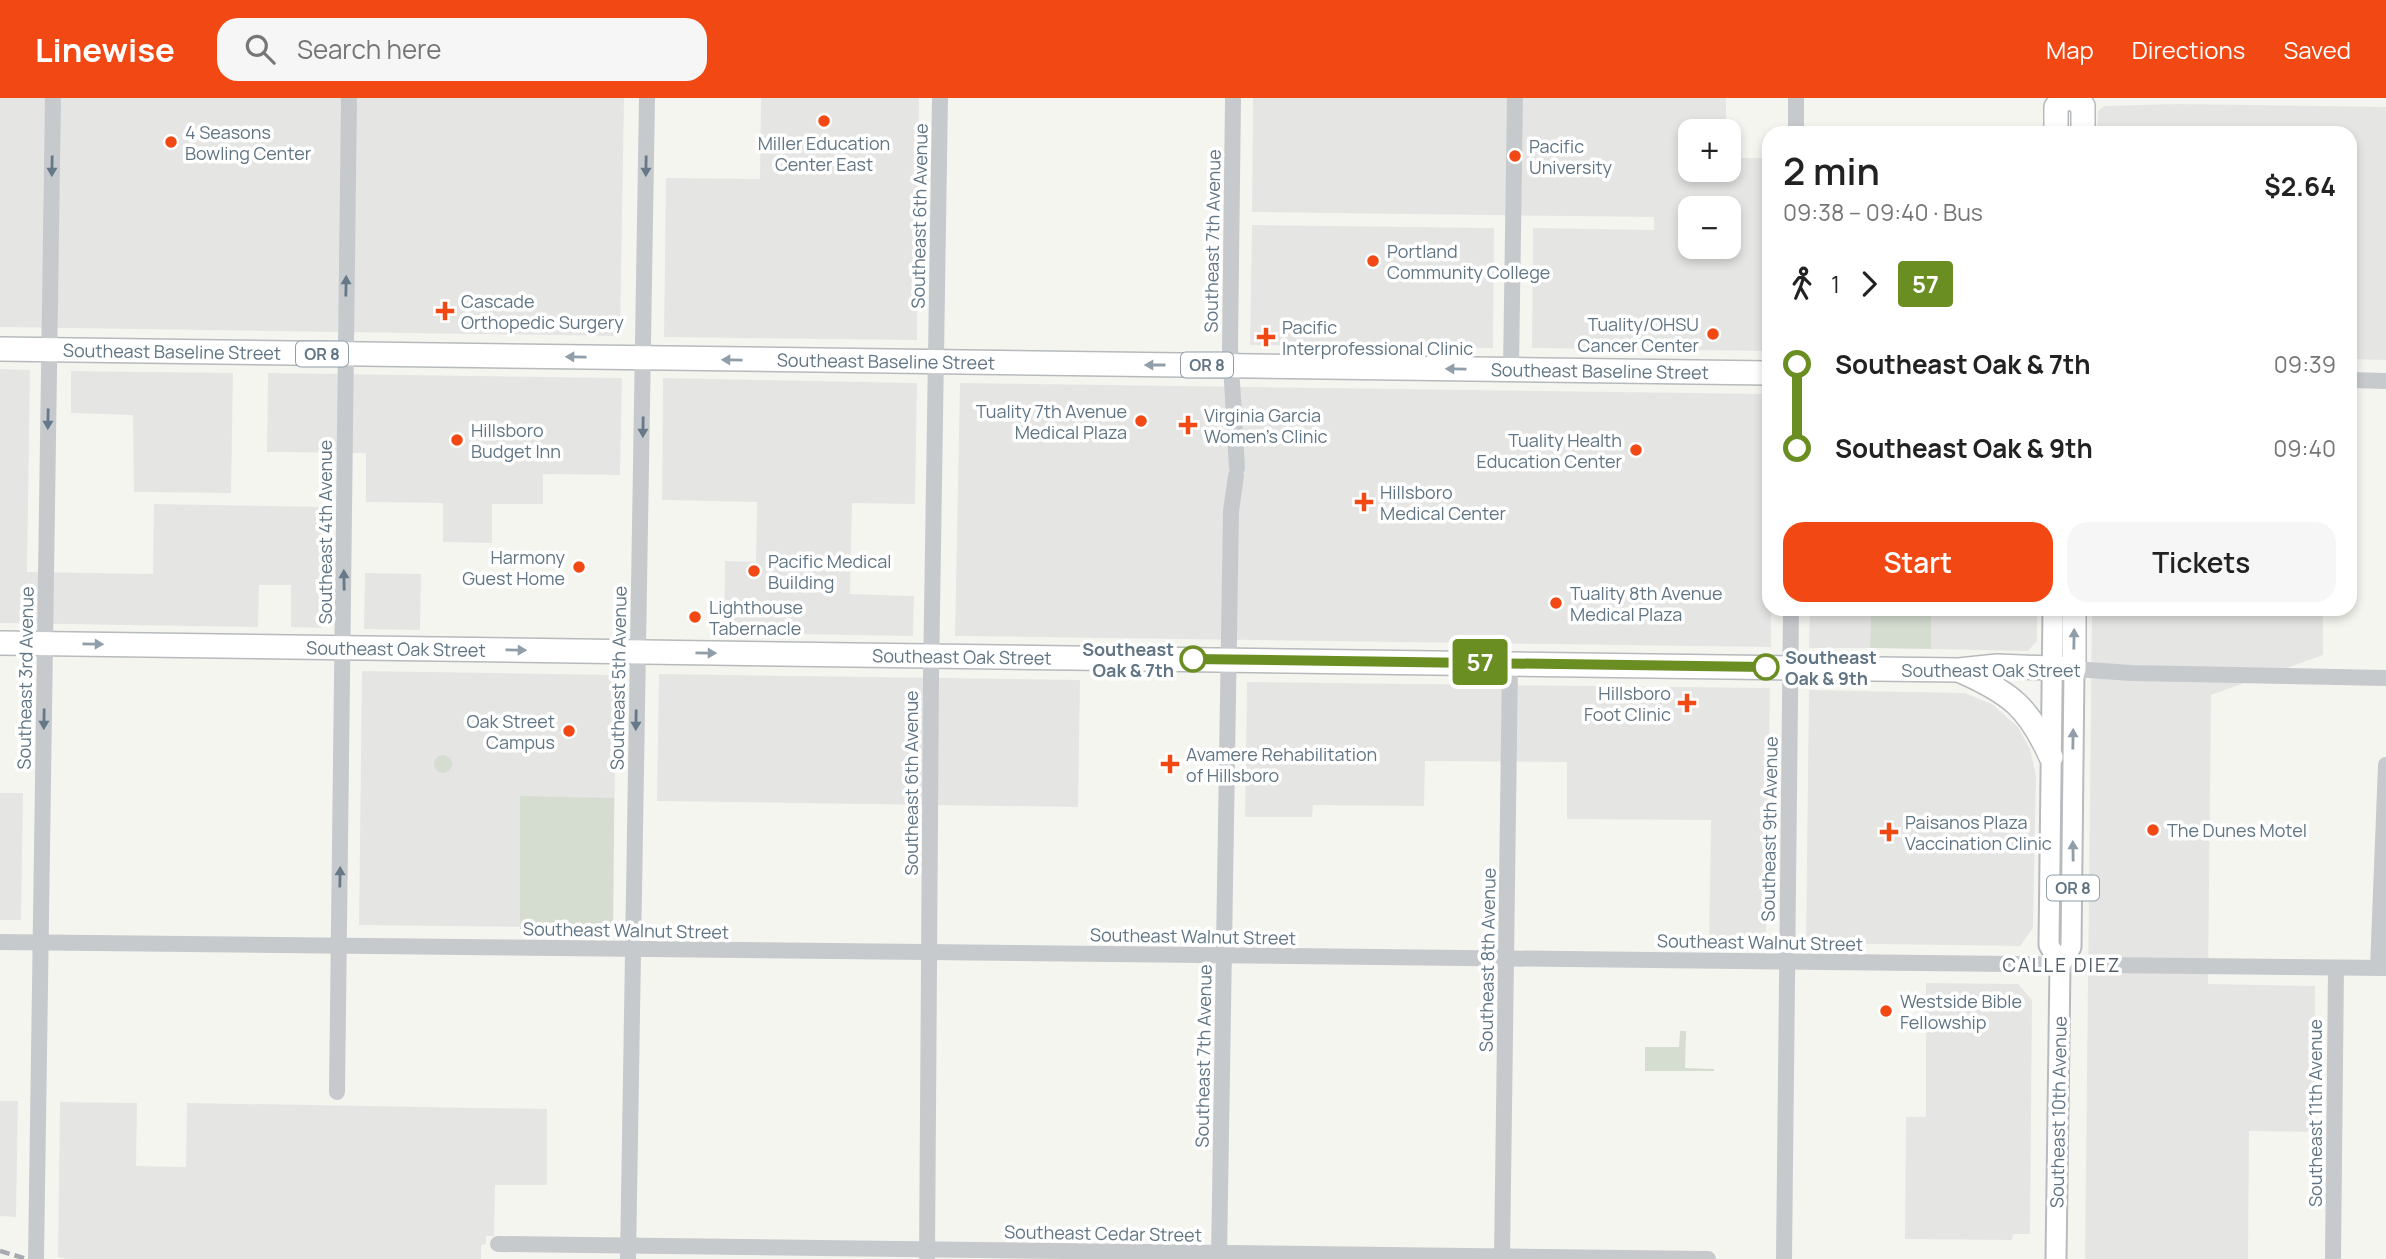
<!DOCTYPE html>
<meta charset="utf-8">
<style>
body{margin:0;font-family:Manrope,sans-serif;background:#f6f6f6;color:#222;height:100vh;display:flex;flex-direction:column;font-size:26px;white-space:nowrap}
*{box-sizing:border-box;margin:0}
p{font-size:23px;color:#767676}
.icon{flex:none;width:38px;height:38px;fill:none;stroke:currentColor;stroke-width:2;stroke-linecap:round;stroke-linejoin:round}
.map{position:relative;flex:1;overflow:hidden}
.side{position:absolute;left:1762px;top:28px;width:595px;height:490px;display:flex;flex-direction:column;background:#fff;border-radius:21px;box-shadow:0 4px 10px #0003}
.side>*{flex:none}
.badge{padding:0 14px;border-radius:5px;font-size:24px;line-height:46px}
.buttons{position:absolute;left:1678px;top:21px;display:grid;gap:14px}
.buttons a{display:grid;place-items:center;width:63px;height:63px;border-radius:14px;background:#fff;box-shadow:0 4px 10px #0003;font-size:35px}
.map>.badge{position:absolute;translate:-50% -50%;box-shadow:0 0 0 4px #fff}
.legs{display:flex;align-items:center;gap:10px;height:77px;padding:0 21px;font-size:23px}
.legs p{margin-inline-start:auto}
.overview{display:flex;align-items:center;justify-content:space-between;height:119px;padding:0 21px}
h1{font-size:38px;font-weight:600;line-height:52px}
.button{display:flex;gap:14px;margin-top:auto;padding:14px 21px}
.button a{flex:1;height:80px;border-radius:21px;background:#f24813;color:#fff;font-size:28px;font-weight:600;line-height:80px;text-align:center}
.button a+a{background:#f6f6f6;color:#222}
ul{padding:0 21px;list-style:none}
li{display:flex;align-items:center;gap:24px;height:84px;font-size:26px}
li i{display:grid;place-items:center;width:10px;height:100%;margin:0 9px;background:currentColor}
li i::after{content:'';width:18px;height:18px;margin:-9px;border:5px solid;border-radius:50%;background:#fff}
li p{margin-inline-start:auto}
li:first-child i{background:linear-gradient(#0000 50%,currentColor 0)}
li:last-child i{background:linear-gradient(currentColor 50%,#0000 0)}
header{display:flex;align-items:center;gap:42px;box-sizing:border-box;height:98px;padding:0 35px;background:#f24813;color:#fff}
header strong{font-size:33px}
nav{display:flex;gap:38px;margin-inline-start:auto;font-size:24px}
.search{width:490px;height:63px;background:#f6f6f6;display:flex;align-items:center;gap:18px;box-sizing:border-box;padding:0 24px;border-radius:21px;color:#767676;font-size:26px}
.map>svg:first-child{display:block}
.built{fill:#e5e6e4;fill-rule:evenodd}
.green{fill:#d5ddd1}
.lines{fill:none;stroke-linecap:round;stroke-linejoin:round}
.major-casing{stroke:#b7bbbe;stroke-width:23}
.highway-casing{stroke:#b6babd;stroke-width:26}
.minor{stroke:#c7cacd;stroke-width:16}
.major{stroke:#fff;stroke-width:19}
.highway{stroke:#fff;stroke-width:23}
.rail{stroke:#a4aab0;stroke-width:4.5;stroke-dasharray:10 5;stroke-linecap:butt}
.oneway{fill:#667988}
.oneway2{fill:#909ea9}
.line-1-casing{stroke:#fff;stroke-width:16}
.line-1{stroke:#6b8e23;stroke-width:10}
.poi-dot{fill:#f24813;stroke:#fff;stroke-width:2.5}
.stop-1-dot{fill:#fff;stroke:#6b8e23;stroke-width:3.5}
.labels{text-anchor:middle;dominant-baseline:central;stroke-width:7;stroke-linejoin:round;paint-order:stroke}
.shield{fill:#fff;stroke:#909ea9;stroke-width:2}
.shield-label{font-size:16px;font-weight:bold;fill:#617584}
.poi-label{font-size:18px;fill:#617584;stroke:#fff;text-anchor:start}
.street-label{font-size:18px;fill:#617584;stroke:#fff}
.stop-label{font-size:18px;font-weight:bold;fill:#617584;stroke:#fff;text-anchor:end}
.neighbourhood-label{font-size:19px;letter-spacing:2px;fill:#505e69;stroke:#fff}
</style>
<header>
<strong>Linewise</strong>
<div class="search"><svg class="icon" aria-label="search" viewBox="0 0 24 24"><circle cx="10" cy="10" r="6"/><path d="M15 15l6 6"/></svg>Search here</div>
<nav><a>Map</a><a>Directions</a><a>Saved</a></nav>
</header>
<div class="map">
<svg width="2386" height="1161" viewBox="0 0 2386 1161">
<rect width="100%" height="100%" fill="#f5f5f0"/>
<g class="built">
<polygon points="0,0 624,0 620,238 0,229"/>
<polygon points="761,0 919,0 917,242 664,239 666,80 760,81"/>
<path d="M1253 0H1726V33H1690V72H1729V60H1769V253L1532 250 1533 130 1654 132V119L1252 114ZM1690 110H1729V149H1690Z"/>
<polygon points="2177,6 2386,9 2386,262 2350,261 2350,35 2097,35 2098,13 2104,8"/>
<polygon points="1252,127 1494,130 1493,250 1250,247"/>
<polygon points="0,271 30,272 27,474 153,476 154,406 323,409 322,530 291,529 291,487 259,487 258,529 0,525"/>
<polygon points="71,273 233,275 231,395 134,394 133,317 71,315"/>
<polygon points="268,275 622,280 620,377 543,376 543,406 492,406 492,445 443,444 443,405 366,404 366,355 267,354"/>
<polygon points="663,280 917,285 915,406 852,405 850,496 914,498 913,538 724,535 725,463 756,464 757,404 662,402"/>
<polygon points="960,285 1769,296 1771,549 955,538"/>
<polygon points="365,475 421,476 420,532 364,531"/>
<polygon points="1810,511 1871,511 1870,550 1809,550"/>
<polygon points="1931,511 2037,511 2037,543 2028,553 1931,551"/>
<polygon points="2092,511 2323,511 2323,557 2211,597 2208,886 2315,888 2315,1034 2249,1033 2248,1161 2085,1161"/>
<polygon points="362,573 612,577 616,581 613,830 359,827"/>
<polygon points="659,576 1080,582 1078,709 657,703"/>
<polygon points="1247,584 1770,590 1766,844 1709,844 1711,722 1567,721 1567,664 1425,663 1424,708 1313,707 1312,719 1245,719"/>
<polygon points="1809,592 1964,595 1992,606 2018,629 2030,651 2036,678 2033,830 2020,848 1806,845"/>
<polygon points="0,695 23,695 21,822 0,822"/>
<polygon points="1926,885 2018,886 2032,902 2030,1136 2013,1136 2012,1142 1905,1141 1906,1019 1926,1019"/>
<polygon points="0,1003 18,1003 16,1119 0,1118"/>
<polygon points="60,1004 137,1005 136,1068 186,1069 187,1005 547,1011 547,1087 495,1087 494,1138 486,1138 486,1146 481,1147 481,1161 67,1161 58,1159"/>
</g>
<g class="green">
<polygon points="1871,511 1931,511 1931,551 1870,550"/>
<circle cx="443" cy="666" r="9"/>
<polygon points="520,698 614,700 613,832 520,831"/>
<polygon points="1680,933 1686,933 1685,970 1714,971 1714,973 1645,973 1645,949 1679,949"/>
</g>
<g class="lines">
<g class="major-casing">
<g id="major">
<polyline points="2053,511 2049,847 2060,867 2056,1161"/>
<polyline points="2060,867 2071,849 2074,571"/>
</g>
</g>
<g class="highway-casing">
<g id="highway">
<polyline points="2073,0 2083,8 2083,35"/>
<polyline points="2056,35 2056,9 2064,0"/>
<path id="s1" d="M0 251 1769 275"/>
<path id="s2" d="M0 545 1790 570 1959 572 1997 568 2074 571V511"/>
<path d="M1961 573C2011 595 2029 610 2051 659"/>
</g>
</g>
<g class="minor">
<polyline points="1233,0 1230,250 1237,370"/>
<polyline points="1796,35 1796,0"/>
<polyline points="1511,271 1515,0"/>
<polyline points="2350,282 2386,283"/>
<polyline points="2074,571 2131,575 2386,580"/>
<polyline points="0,844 2386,870"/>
<polyline points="2378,870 2386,667"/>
<polyline points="337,994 349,0"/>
<polyline points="498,1146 1708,1161"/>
<polyline points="927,1159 931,578 940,0"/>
<polyline points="36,1161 53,0"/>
<polyline points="628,1161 647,0"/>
<polyline points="1219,1161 1231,413 1236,378"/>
<polyline points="1502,1161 1510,564"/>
<polyline points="1784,1161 1791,511"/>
<polyline points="2333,1161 2336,870"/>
</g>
<use href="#major" class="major"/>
<use href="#highway" class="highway"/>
<polyline class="rail" points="0,1153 27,1161"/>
</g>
<defs><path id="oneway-solid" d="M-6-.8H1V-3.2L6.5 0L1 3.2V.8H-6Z" transform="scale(1.75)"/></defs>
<g class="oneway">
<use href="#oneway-solid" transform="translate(52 68) rotate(91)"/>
<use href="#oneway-solid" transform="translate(646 68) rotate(91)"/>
<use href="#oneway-solid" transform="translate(346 188) rotate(-89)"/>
<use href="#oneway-solid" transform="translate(48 321) rotate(91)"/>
<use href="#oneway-solid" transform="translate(643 329) rotate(91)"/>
<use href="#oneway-solid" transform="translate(344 482) rotate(-91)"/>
<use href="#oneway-solid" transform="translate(44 621) rotate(91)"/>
<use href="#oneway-solid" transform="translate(636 622) rotate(91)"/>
<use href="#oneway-solid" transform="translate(340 779) rotate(-89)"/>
</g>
<g class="oneway2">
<use href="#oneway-solid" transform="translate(576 259) rotate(-179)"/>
<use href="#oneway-solid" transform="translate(732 262) rotate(-179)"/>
<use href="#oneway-solid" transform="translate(1155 267) rotate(-180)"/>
<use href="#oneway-solid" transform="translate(1456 271) rotate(-179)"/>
<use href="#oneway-solid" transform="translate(2074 541) rotate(-89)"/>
<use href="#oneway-solid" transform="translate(93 546) rotate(1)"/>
<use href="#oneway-solid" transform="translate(516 552) rotate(1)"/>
<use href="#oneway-solid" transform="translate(706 555) rotate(1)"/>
<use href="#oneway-solid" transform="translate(2073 641) rotate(-89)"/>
<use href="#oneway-solid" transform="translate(2073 753) rotate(-91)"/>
</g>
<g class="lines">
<g class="line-1-casing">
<polyline id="line-1" points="1193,561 1766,569"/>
</g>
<use href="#line-1" class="line-1"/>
</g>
<g class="poi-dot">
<circle cx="824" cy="23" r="7"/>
<circle cx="171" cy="44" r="7"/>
<circle cx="1515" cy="58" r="7"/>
<circle cx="1373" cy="163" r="7"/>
<path d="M441.5 202.5h7v7h7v7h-7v7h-7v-7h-7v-7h7z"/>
<circle cx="1713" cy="236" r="7"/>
<path d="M1262.5 228.5h7v7h7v7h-7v7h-7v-7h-7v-7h7z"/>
<circle cx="1141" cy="323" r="7"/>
<path d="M1184.5 316.5h7v7h7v7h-7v7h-7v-7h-7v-7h7z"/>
<circle cx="457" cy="342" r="7"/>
<circle cx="1636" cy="352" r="7"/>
<path d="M1360.5 393.5h7v7h7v7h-7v7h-7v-7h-7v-7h7z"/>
<circle cx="579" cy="469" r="7"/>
<circle cx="754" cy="473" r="7"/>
<circle cx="1556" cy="505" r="7"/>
<circle cx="695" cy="519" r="7"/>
<path d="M1683.5 594.5h7v7h7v7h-7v7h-7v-7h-7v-7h7z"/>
<circle cx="569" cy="633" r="7"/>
<path d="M1166.5 655.5h7v7h7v7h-7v7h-7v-7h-7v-7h7z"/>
<circle cx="2153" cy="732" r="7"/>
<path d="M1885.5 723.5h7v7h7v7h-7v7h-7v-7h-7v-7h7z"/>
<circle cx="1886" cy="913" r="7"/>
</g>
<g class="stop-1-dot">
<circle cx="1193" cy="561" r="12"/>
<circle cx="1766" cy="569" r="12"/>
</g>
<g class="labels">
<g class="shield">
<rect x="296" y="243.5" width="52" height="25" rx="5"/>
<rect x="1181" y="254.5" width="52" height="25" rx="5"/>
<rect x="2047" y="777.5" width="52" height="25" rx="5"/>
</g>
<g class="shield-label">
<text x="322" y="256">OR 8</text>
<text x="1207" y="267">OR 8</text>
<text x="2073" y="790">OR 8</text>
</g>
<g class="poi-label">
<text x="185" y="34">4 Seasons<tspan x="185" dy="21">Bowling Center</tspan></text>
<text x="824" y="45" text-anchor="middle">Miller Education<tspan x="824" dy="21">Center East</tspan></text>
<text x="1529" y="48">Pacific<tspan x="1529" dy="21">University</tspan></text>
<text x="1387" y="153">Portland<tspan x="1387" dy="21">Community College</tspan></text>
<text x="461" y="203">Cascade<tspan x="461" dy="21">Orthopedic Surgery</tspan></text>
<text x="1699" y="226" text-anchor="end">Tuality/OHSU<tspan x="1699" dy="21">Cancer Center</tspan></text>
<text x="1282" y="229">Pacific<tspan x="1282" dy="21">Interprofessional Clinic</tspan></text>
<text x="1127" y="313" text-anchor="end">Tuality 7th Avenue<tspan x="1127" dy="21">Medical Plaza</tspan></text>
<text x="1204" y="317">Virginia Garcia<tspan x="1204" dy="21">Women's Clinic</tspan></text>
<text x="471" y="332">Hillsboro<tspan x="471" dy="21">Budget Inn</tspan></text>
<text x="1622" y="342" text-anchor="end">Tuality Health<tspan x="1622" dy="21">Education Center</tspan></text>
<text x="1380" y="394">Hillsboro<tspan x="1380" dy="21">Medical Center</tspan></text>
<text x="565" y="459" text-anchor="end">Harmony<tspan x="565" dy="21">Guest Home</tspan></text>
<text x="768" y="463">Pacific Medical<tspan x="768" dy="21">Building</tspan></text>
<text x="1570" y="495">Tuality 8th Avenue<tspan x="1570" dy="21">Medical Plaza</tspan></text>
<text x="709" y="509">Lighthouse<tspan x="709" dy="21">Tabernacle</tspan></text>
<text x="1671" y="595" text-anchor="end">Hillsboro<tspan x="1671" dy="21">Foot Clinic</tspan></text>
<text x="555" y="623" text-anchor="end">Oak Street<tspan x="555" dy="21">Campus</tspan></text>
<text x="1186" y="656">Avamere Rehabilitation<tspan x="1186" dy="21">of Hillsboro</tspan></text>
<text x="1905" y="724">Paisanos Plaza<tspan x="1905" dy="21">Vaccination Clinic</tspan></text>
<text x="2167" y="732">The Dunes Motel</text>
<text x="1900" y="903">Westside Bible<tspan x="1900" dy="21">Fellowship</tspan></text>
</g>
<g class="street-label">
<text transform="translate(919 118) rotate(-89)">Southeast 6th Avenue</text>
<text transform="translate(1212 143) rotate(-89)">Southeast 7th Avenue</text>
<text stroke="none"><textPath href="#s1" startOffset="172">Southeast Baseline Street</textPath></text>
<text stroke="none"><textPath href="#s1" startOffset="886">Southeast Baseline Street</textPath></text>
<text stroke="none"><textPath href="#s1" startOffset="1600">Southeast Baseline Street</textPath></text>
<text transform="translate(325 434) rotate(-90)">Southeast 4th Avenue</text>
<text stroke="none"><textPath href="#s2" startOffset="396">Southeast Oak Street</textPath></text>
<text stroke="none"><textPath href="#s2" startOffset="962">Southeast Oak Street</textPath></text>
<text x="1991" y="572">Southeast Oak Street</text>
<text transform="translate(25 580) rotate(-89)">Southeast 3rd Avenue</text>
<text transform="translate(618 580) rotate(-89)">Southeast 5th Avenue</text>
<text transform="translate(911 685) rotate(-90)">Southeast 6th Avenue</text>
<text transform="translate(1769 731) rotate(-89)">Southeast 9th Avenue</text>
<text transform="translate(626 832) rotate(1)">Southeast Walnut Street</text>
<text transform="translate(1193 838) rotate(1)">Southeast Walnut Street</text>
<text transform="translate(1760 844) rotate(1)">Southeast Walnut Street</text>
<text transform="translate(1487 862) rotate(-89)">Southeast 8th Avenue</text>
<text transform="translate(1203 958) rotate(-89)">Southeast 7th Avenue</text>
<text transform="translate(2058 1014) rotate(-89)">Southeast 10th Avenue</text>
<text transform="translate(2315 1015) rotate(-90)">Southeast 11th Avenue</text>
<text transform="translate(1103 1135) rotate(1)">Southeast Cedar Street</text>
</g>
<g class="stop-label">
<text x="1174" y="551">Southeast<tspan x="1174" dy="21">Oak &amp; 7th</tspan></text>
<text x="1785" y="559" text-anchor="start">Southeast<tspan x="1785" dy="21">Oak &amp; 9th</tspan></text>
</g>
<g class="neighbourhood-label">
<text x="2062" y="867">CALLE DIEZ</text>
</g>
</g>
</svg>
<div class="buttons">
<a>+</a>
<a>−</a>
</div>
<b class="badge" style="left:1480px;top:564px;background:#6b8e23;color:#fff">57</b>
<section class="side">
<div class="overview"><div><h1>2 min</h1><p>09:38 – 09:40 · Bus</p></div><b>$2.64</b></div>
<div class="legs"><svg class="icon" aria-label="walk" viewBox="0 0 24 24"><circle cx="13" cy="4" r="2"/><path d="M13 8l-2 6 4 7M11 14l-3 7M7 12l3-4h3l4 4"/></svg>1<svg class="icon" aria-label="forward" viewBox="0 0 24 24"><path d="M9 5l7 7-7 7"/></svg><b class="badge" style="background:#6b8e23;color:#fff">57</b></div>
<ul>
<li><i style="color:#6b8e23"></i><b>Southeast Oak &amp; 7th</b><p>09:39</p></li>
<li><i style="color:#6b8e23"></i><b>Southeast Oak &amp; 9th</b><p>09:40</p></li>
</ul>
<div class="button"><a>Start</a><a>Tickets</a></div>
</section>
</div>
